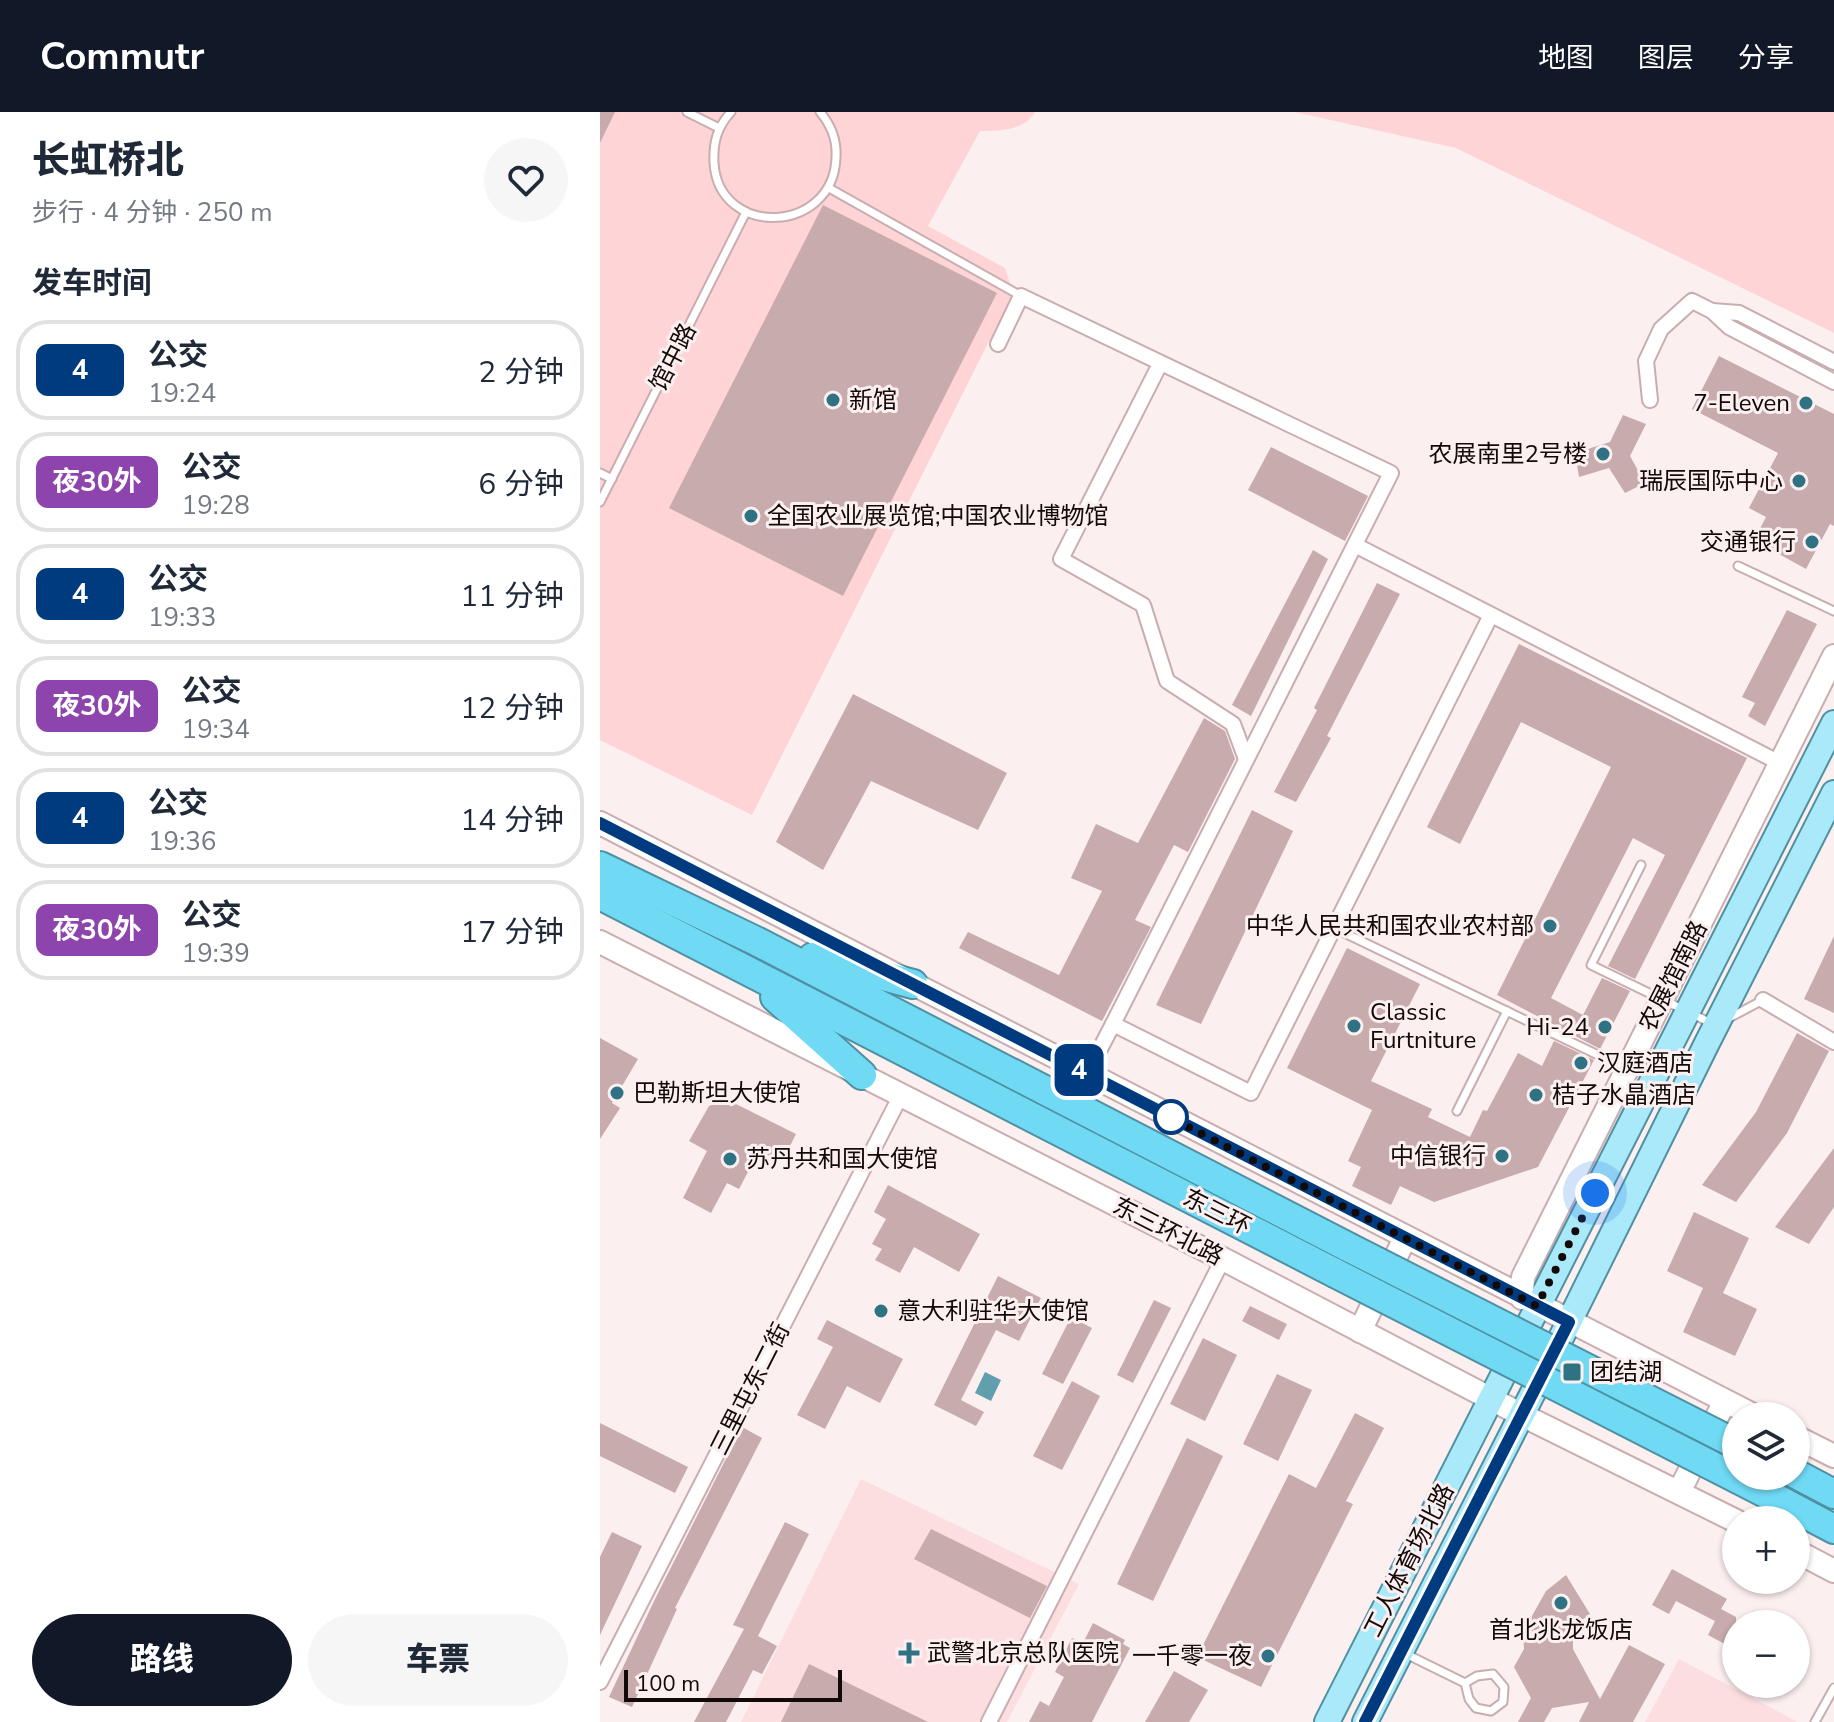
<!DOCTYPE html>
<html lang="zh">
<meta charset="utf-8">
<style>
body{margin:0;font-family:"Nunito Sans","Noto Sans SC",sans-serif;background:#f6f6f7;color:#1f2937;height:100vh;display:flex;flex-direction:column;font-size:30px;white-space:nowrap}
*{box-sizing:border-box;margin:0}
p{font-size:26px;color:#747a83}
.icon{flex:none;width:44px;height:44px;fill:none;stroke:currentColor;stroke-width:2;stroke-linecap:round;stroke-linejoin:round}
.map{position:relative;flex:1;overflow:hidden}
.side{display:flex;flex-direction:column;background:#fff;width:600px}
.side>*{flex:none}
.badge{padding:0 16px;border-radius:12px;font-size:28px;line-height:52px}
.buttons{position:absolute;left:1122px;top:1290px;display:grid;gap:16px}
.buttons a{display:grid;place-items:center;width:88px;height:88px;border-radius:50%;background:#fff;box-shadow:0 2px 6px #0004;font-size:40px}
.scale{position:absolute;left:24px;bottom:20px;width:218px;box-sizing:border-box;padding-left:8px;border:4px solid #120909;border-top:0;font-size:22px;line-height:28px;white-space:nowrap;color:#120909;-webkit-text-stroke:6px #fbeff0;paint-order:stroke}
.you{position:absolute;width:40px;height:40px;margin:-20px;border:6px solid #fff;border-radius:50%;background:#1a73e8;box-shadow:0 0 0 12px #1a73e833}
.map>.badge{position:absolute;translate:-50% -50%;box-shadow:0 0 0 4px #fff}
h2{padding:0 32px;font-size:30px;line-height:72px}
.round{display:grid;place-items:center;flex:none;width:84px;height:84px;border-radius:42px;background:#f6f6f7}
.head{display:flex;align-items:center;justify-content:space-between;height:136px;padding:0 32px}
h1{font-size:38px;font-weight:800;line-height:60px}
.button{display:flex;gap:16px;margin-top:auto;padding:16px 32px}
.button a{flex:1;height:92px;border-radius:48px;background:#111827;color:#fff;font-size:32px;font-weight:800;line-height:92px;text-align:center}
.button a+a{background:#f6f6f7;color:#1f2937}
ul{padding:0;list-style:none}
li{display:flex;align-items:center;gap:24px;height:100px;margin:0 16px 12px;padding:0 16px;border:4px solid #e0e1e3;border-radius:32px}
li div{flex:1}
li b{display:block;font-size:30px}
li em{font-style:normal}
li .badge{min-width:88px;font-weight:700;text-align:center}
header{display:flex;align-items:center;gap:48px;box-sizing:border-box;height:112px;padding:0 40px;background:#111827;color:#fff}
header strong{font-size:38px}
nav{display:flex;gap:44px;margin-inline-start:auto;font-size:28px}
main{display:flex;flex:1;min-height:0}
.map>svg:first-child{display:block}
.built{fill:#fddee0}
.green{fill:#ffd4d7}
.water{fill:#619eae}
.building{fill:#c7abad}
.lines{fill:none;stroke-linecap:round;stroke-linejoin:round}
.lane-casing{stroke:#c9adaf;stroke-width:11}
.street-casing{stroke:#c9adaf;stroke-width:18}
.secondary-casing{stroke:#c9adaf;stroke-width:26}
.primary-casing{stroke:#4f91a2;stroke-width:28}
.highway-casing{stroke:#4f91a2;stroke-width:32}
.lane{stroke:#fff;stroke-width:7}
.street{stroke:#fff;stroke-width:14}
.secondary{stroke:#fff;stroke-width:22}
.primary{stroke:#a9e9f9;stroke-width:24}
.highway{stroke:#70daf5;stroke-width:28}
.highway-bridge-casing{stroke:#4f91a2;stroke-width:32;stroke-linecap:butt}
.highway-bridge{stroke:#70daf5;stroke-width:28}
.line-casing{stroke:#fff;stroke-width:18}
.line{stroke:#003b80;stroke-width:12}
.walk{stroke:#120909;stroke-width:8;stroke-dasharray:0 14.4}
.poi-dot{fill:#2f7283;stroke:#fbeff0;stroke-width:3}
.stop-dot{fill:#fff;stroke:#003b80;stroke-width:4}
.labels{text-anchor:middle;dominant-baseline:central;stroke-width:6;stroke-linejoin:round;paint-order:stroke}
.street-label{font-size:24px;fill:#120909;stroke:#fbeff0}
.poi-label{font-size:24px;fill:#120909;stroke:#fbeff0;text-anchor:start}
</style>
<header>
<strong>Commutr</strong>
<nav><a>地图</a><a>图层</a><a>分享</a></nav>
</header>
<main>
<section class="side">
<div class="head"><div><h1>长虹桥北</h1><p>步行 · 4 分钟 · 250 m</p></div><a class="round"><svg class="icon" aria-label="heart" viewBox="0 0 24 24"><path d="M12 20l-8-8c-3-5 5-10 8-4 3-6 11-1 8 4z"/></svg></a></div>
<h2>发车时间</h2>
<ul>
<li><span class="badge" style="background:#003b80;color:#fff">4</span><div><b>公交</b><p>19:24</p></div><em>2 分钟</em></li>
<li><span class="badge" style="background:#8e44ad;color:#fff">夜30外</span><div><b>公交</b><p>19:28</p></div><em>6 分钟</em></li>
<li><span class="badge" style="background:#003b80;color:#fff">4</span><div><b>公交</b><p>19:33</p></div><em>11 分钟</em></li>
<li><span class="badge" style="background:#8e44ad;color:#fff">夜30外</span><div><b>公交</b><p>19:34</p></div><em>12 分钟</em></li>
<li><span class="badge" style="background:#003b80;color:#fff">4</span><div><b>公交</b><p>19:36</p></div><em>14 分钟</em></li>
<li><span class="badge" style="background:#8e44ad;color:#fff">夜30外</span><div><b>公交</b><p>19:39</p></div><em>17 分钟</em></li>
</ul>
<div class="button"><a>路线</a><a>车票</a></div>
</section>
<div class="map">
<svg width="1234" height="1610" viewBox="0 0 1234 1610">
<rect width="100%" height="100%" fill="#fbeff0"/>
<g class="built">
<polygon points="261,1367 479,1472 407,1610 141,1610"/>
<polygon points="1079,1547 1198,1610 1045,1610"/>
</g>
<g class="green">
<path d="M0 0H435C424 19 399 19 380 19L328 114 405 156 413 181 152 703 0 628Z"/>
<polygon points="695,0 1234,0 1234,221 856,36"/>
</g>
<polygon class="water" points="385,1260 401,1268 391,1289 375,1281"/>
<g class="building">
<polygon points="0,0 15,0 0,31"/>
<polygon points="223,93 397,181 243,484 69,396"/>
<polygon points="1119,244 1234,302 1234,414 1230,412 1206,457 1154,428 1166,405 1149,396 1178,341 1092,297"/>
<polygon points="1023,303 1046,312 1030,344 1045,371 1025,381 1009,356 979,365 975,341 1010,330"/>
<polygon points="671,335 768,384 745,429 648,378"/>
<polygon points="713,438 728,447 651,604 632,593"/>
<polygon points="777,471 800,482 727,624 731,626 696,690 674,680 717,598 714,596"/>
<polygon points="1187,498 1217,512 1165,614 1148,604 1155,591 1142,585"/>
<polygon points="919,532 1147,646 1035,867 1008,854 1065,743 1033,726 951,886 983,903 1002,866 1030,879 1000,937 897,883 1011,655 921,610 860,732 827,715"/>
<polygon points="253,582 407,661 378,718 271,669 223,758 176,730"/>
<polygon points="604,606 625,619 635,647 588,740 574,733 535,808 551,815 502,909 359,836 368,820 459,863 502,779 471,766 496,712 538,731"/>
<polygon points="652,698 693,719 601,912 556,893"/>
<polygon points="1234,824 1234,901 1204,887"/>
<polygon points="747,836 820,872 771,969 832,997 828,1005 870,1025 883,998 887,999 918,941 942,954 954,929 994,948 938,1055 834,1090 800,1074 791,1093 752,1074 761,1055 748,1049 772,998 687,956"/>
<polygon points="1197,921 1229,939 1187,1021 1136,1090 1102,1073 1156,1000"/>
<polygon points="0,926 38,947 12,991 20,996 0,1027"/>
<polygon points="119,989 134,991 196,1022 182,1050 159,1039 139,1077 127,1071 111,1101 83,1086 107,1039 89,1029 109,994"/>
<polygon points="1234,1036 1234,1095 1209,1132 1175,1115"/>
<polygon points="288,1073 380,1122 359,1160 314,1135 300,1161 275,1148 282,1137 272,1132 286,1107 274,1100"/>
<polygon points="1094,1100 1149,1126 1123,1181 1157,1197 1135,1244 1083,1220 1103,1176 1067,1159"/>
<polygon points="398,1164 441,1186 419,1229 396,1218 361,1288 384,1300 376,1314 334,1293"/>
<polygon points="554,1188 571,1196 533,1271 517,1263"/>
<polygon points="650,1194 687,1212 679,1228 642,1209"/>
<polygon points="471,1205 492,1216 463,1272 442,1262"/>
<polygon points="227,1208 303,1247 280,1291 247,1274 225,1317 197,1303 233,1235 217,1227"/>
<polygon points="603,1226 637,1243 605,1309 570,1292"/>
<polygon points="677,1262 712,1278 678,1349 643,1332"/>
<polygon points="472,1269 500,1284 462,1358 433,1344"/>
<polygon points="755,1301 784,1316 746,1389 753,1392 661,1575 597,1545 689,1362 716,1376"/>
<polygon points="0,1311 88,1355 75,1381 0,1344"/>
<polygon points="142,1315 162,1326 75,1496 77,1497 32,1595 9,1585 55,1487"/>
<polygon points="587,1326 623,1344 553,1489 517,1472"/>
<polygon points="185,1410 209,1422 158,1524 177,1534 162,1562 153,1558 126,1610 94,1610 144,1517 133,1513"/>
<polygon points="331,1417 447,1474 430,1506 314,1447"/>
<polygon points="12,1420 42,1434 0,1523 0,1445"/>
<polygon points="1072,1457 1127,1487 1121,1497 1136,1505 1136,1538 1108,1523 1115,1509 1076,1489 1069,1502 1052,1493"/>
<polygon points="966,1463 990,1502 973,1515 973,1537 1000,1587 1029,1533 1065,1552 1033,1610 979,1610 989,1590 952,1596 944,1610 918,1610 931,1586 914,1555 924,1537 923,1520 946,1479"/>
<polygon points="493,1511 525,1528 523,1532 530,1536 492,1610 429,1610 440,1589 449,1594 464,1565 455,1560 472,1526 483,1531"/>
<polygon points="209,1552 328,1610 181,1610"/>
<polygon points="574,1559 608,1578 589,1610 545,1610"/>
</g>
<g class="lines">
<g class="lane-casing">
<g id="lane">
<polyline points="87,0 119,16"/>
<path d="M131 0C117 15 113 31 114 51 119 127 234 122 236 45 237 28 231 13 220 0"/>
<polyline points="229,76 421,184"/>
<polyline points="0,361 12,367"/>
<polyline points="0,390 146,100"/>
<polyline points="1138,454 1234,499"/>
<polyline points="1041,753 991,853 1111,911"/>
<polyline points="734,816 1025,956"/>
<polyline points="1129,906 1163,888"/>
<polyline points="857,999 907,899"/>
<polyline points="806,1542 865,1571 869,1587 876,1596 891,1599 903,1590 904,1575 893,1562 877,1564 865,1571"/>
<polyline points="1215,1610 1234,1576"/>
</g>
</g>
<g class="street-casing">
<g id="street">
<polyline points="1112,199 1139,201 1234,250"/>
<polyline points="398,232 421,184 791,361 513,912 651,981 891,503"/>
<polyline points="560,252 461,447 543,493 567,569 633,612 646,647"/>
<polyline points="1050,288 1046,249 1061,217 1092,189 1112,199 1129,215 1234,270"/>
<polyline points="755,433 1180,651"/>
<polyline points="1163,888 1234,930"/>
<polyline points="487,962 513,912"/>
<polyline points="0,1570 301,983"/>
<polyline points="389,1610 623,1147"/>
</g>
</g>
<g class="secondary-casing">
<g id="secondary">
<polyline points="0,711 1155,1304"/>
<polyline points="0,830 623,1147 920,1302 1136,1409"/>
<polyline points="922,1186 923,1165 1234,544"/>
<polyline points="760,1219 805,1126"/>
<polyline points="1196,1325 1234,1344"/>
<polyline points="1079,1380 1125,1289"/>
<polyline points="1196,1439 1234,1459"/>
</g>
</g>
<g class="primary-casing">
<g id="primary">
<polyline points="727,1610 1234,611"/>
<polyline points="765,1610 969,1210 1107,931 1234,681"/>
</g>
</g>
<g class="highway-casing">
<g id="highway">
<polyline points="0,754 158,830 748,1135"/>
<polyline points="0,783 735,1161"/>
<polyline points="213,845 313,872"/>
<polyline points="175,885 262,963"/>
<polyline points="1196,1362 1234,1382"/>
<polyline points="1183,1390 1234,1417"/>
</g>
</g>
<use href="#lane" class="lane"/>
<use href="#street" class="street"/>
<use href="#secondary" class="secondary"/>
<use href="#primary" class="primary"/>
<use href="#highway" class="highway"/>
<g class="highway-bridge-casing">
<g id="highway-bridge">
<polyline points="748,1135 1136,1332"/>
<polyline points="735,1161 1183,1390"/>
</g>
</g>
<use href="#highway-bridge" class="highway-bridge"/>
</g>
<g class="lines">
<g class="line-casing">
<polyline id="line" points="0,711 969,1210 765,1610"/>
</g>
<use href="#line" class="line"/>
<polyline class="walk" points="571,1005 567,1004 937,1194 995,1081"/>
</g>
<g class="poi-dot">
<circle cx="233" cy="288" r="8"/>
<circle cx="1206" cy="291" r="8"/>
<circle cx="1003" cy="342" r="8"/>
<circle cx="1199" cy="369" r="8"/>
<circle cx="151" cy="404" r="8"/>
<circle cx="1212" cy="430" r="8"/>
<circle cx="950" cy="814" r="8"/>
<circle cx="754" cy="914" r="8"/>
<circle cx="1005" cy="915" r="8"/>
<circle cx="981" cy="951" r="8"/>
<circle cx="17" cy="981" r="8"/>
<circle cx="936" cy="983" r="8"/>
<circle cx="902" cy="1044" r="8"/>
<circle cx="130" cy="1047" r="8"/>
<circle cx="281" cy="1199" r="8"/>
<rect x="962" y="1250" width="20" height="20" rx="4"/>
<circle cx="961" cy="1491" r="8"/>
<path d="M305 1529h8v8h8v8h-8v8h-8v-8h-8v-8h8z"/>
<circle cx="668" cy="1544" r="8"/>
</g>
<circle class="stop-dot" cx="571" cy="1005" r="16"/>
<g class="labels">
<g class="street-label">
<text transform="translate(73 245) rotate(-63)">馆中路</text>
<text transform="translate(1073 864) rotate(-63)">农展馆南路</text>
<text transform="translate(617 1100) rotate(27)">东三环</text>
<text transform="translate(568 1119) rotate(27)">东三环北路</text>
<text transform="translate(150 1277) rotate(-63)">三里屯东二街</text>
<text transform="translate(809 1448) rotate(-63)">工人体育场北路</text>
</g>
<g class="poi-label">
<text x="249" y="288">新馆</text>
<text x="1190" y="291" text-anchor="end">7-Eleven</text>
<text x="987" y="342" text-anchor="end">农展南里2号楼</text>
<text x="1183" y="369" text-anchor="end">瑞辰国际中心</text>
<text x="167" y="404">全国农业展览馆;中国农业博物馆</text>
<text x="1196" y="430" text-anchor="end">交通银行</text>
<text x="934" y="814" text-anchor="end">中华人民共和国农业农村部</text>
<text x="770" y="900">Classic<tspan x="770" dy="28">Furtniture</tspan></text>
<text x="989" y="915" text-anchor="end">Hi-24</text>
<text x="997" y="951">汉庭酒店</text>
<text x="33" y="981">巴勒斯坦大使馆</text>
<text x="952" y="983">桔子水晶酒店</text>
<text x="886" y="1044" text-anchor="end">中信银行</text>
<text x="146" y="1047">苏丹共和国大使馆</text>
<text x="297" y="1199">意大利驻华大使馆</text>
<text x="990" y="1260">团结湖</text>
<text x="961" y="1518" text-anchor="middle">首北兆龙饭店</text>
<text x="327" y="1541">武警北京总队医院</text>
<text x="652" y="1544" text-anchor="end">一千零一夜</text>
</g>
</g>
</svg>
<div class="buttons">
<a><svg class="icon" aria-label="layers" viewBox="0 0 24 24"><path d="M12 4l9 5-9 5-9-5zM3 14l9 5 9-5"/></svg></a>
<a>+</a>
<a>−</a>
</div>
<div class="scale">100 m</div>
<div class="you" style="left:995px;top:1081px"></div>
<b class="badge" style="left:479px;top:958px;background:#003b80;color:#fff">4</b>
</div>
</main>
